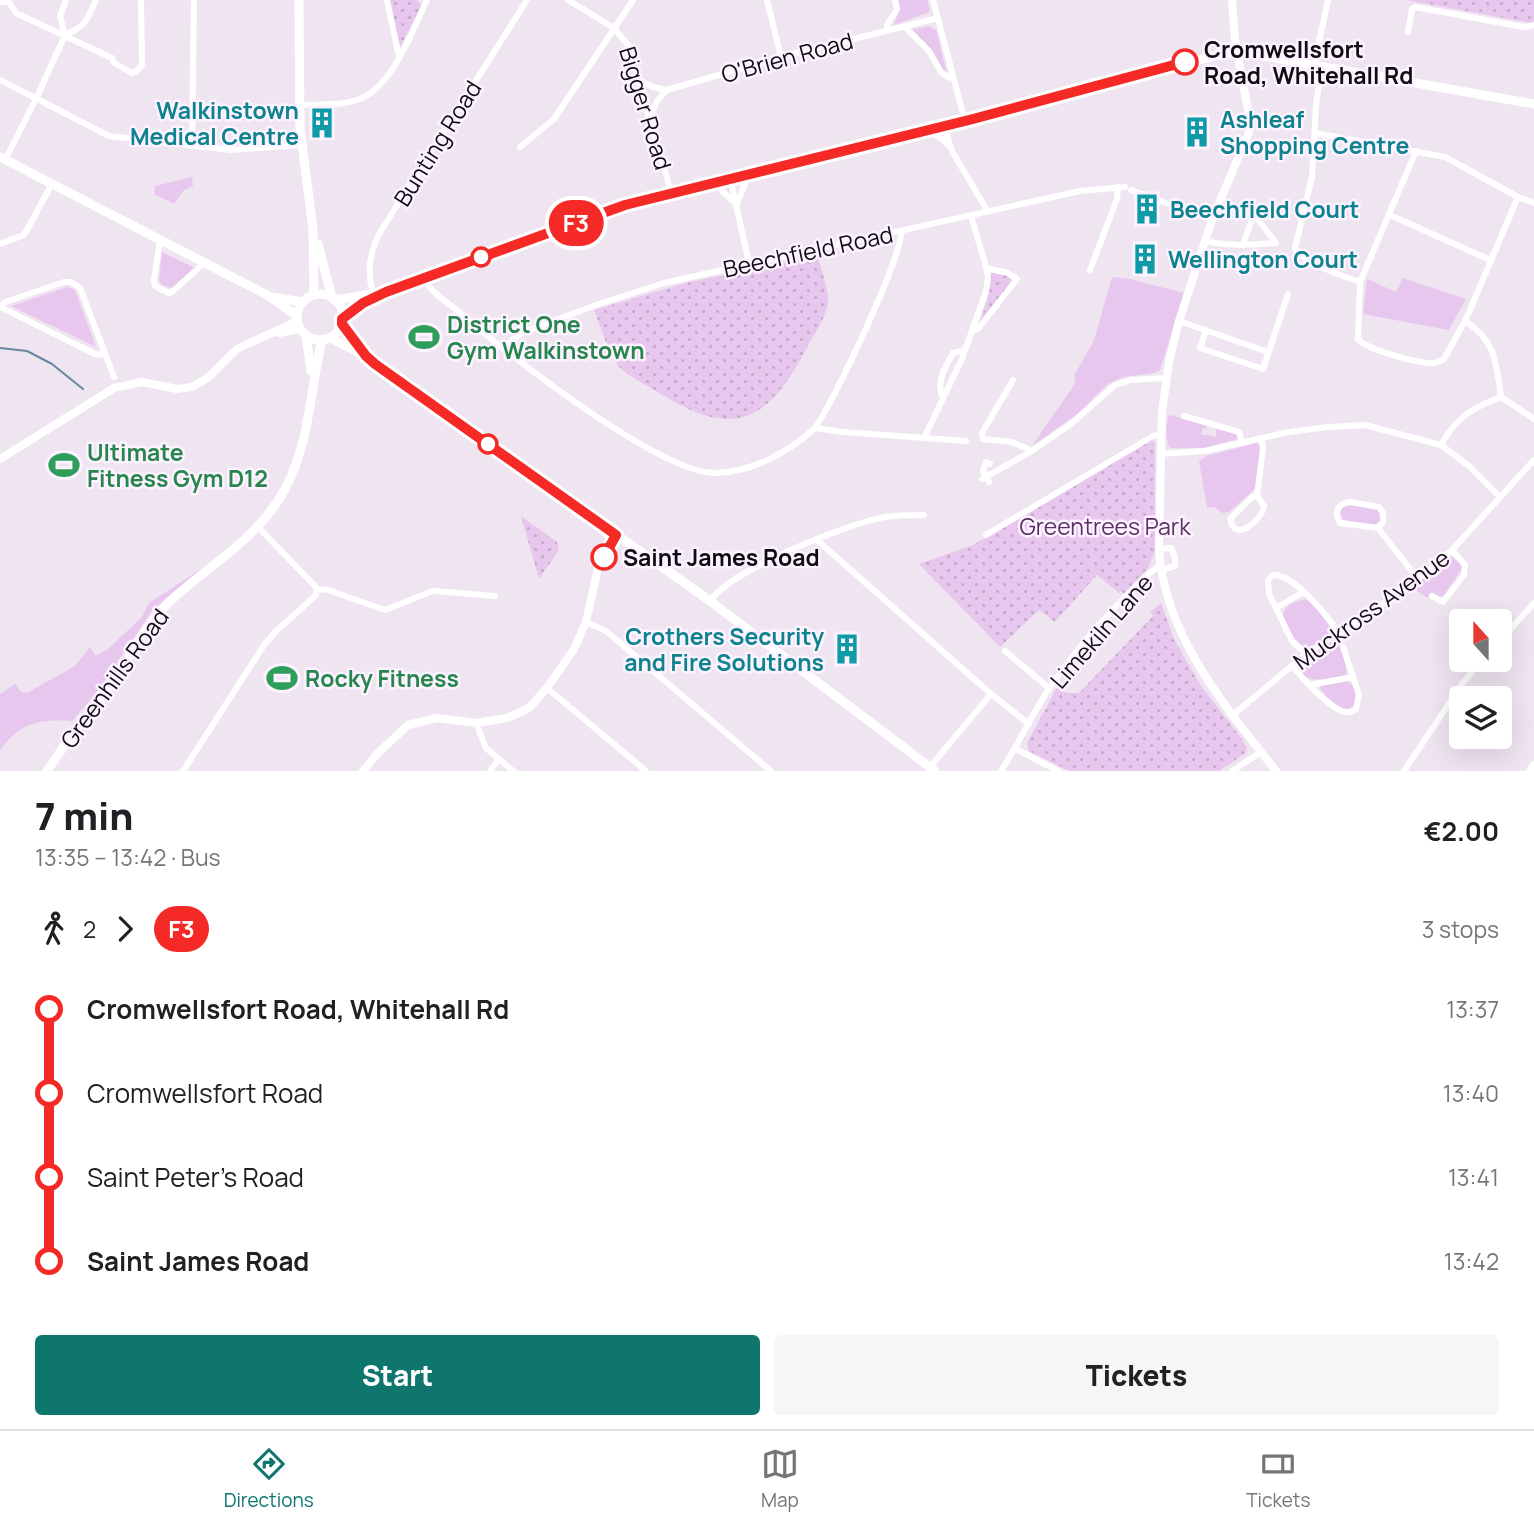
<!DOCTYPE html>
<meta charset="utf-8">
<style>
body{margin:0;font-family:Manrope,sans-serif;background:#f6f6f6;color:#202124;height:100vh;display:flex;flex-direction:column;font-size:26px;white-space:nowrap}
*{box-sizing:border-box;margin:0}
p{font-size:23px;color:#757577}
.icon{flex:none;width:38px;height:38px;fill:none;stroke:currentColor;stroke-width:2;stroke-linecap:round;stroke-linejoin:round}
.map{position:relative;height:771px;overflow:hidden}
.details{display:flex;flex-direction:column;background:#fff;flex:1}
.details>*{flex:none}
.badge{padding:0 14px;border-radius:23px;font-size:24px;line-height:46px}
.needle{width:46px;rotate:339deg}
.fabs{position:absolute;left:1449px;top:609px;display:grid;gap:14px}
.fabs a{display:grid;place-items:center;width:63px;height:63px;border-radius:7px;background:#fff;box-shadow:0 7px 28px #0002;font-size:35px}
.map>.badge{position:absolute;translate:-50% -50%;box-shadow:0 0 0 4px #fff}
.legs{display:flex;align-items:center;gap:10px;height:77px;padding:0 35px;font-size:23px}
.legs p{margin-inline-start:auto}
.overview{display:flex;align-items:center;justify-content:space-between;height:119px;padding:0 35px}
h1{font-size:38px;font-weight:800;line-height:52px}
.action{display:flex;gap:14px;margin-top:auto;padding:14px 35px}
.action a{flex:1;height:80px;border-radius:7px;background:#0f766e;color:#fff;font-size:28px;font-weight:800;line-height:80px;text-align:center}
.action a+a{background:#f6f6f6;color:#202124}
ul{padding:0 35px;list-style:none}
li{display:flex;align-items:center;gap:24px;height:84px;font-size:26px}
li i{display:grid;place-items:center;width:10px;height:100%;margin:0 9px;background:currentColor}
li i::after{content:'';width:18px;height:18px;margin:-9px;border:5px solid;border-radius:50%;background:#fff}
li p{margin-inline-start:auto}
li:first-child i{background:linear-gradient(#0000 50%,currentColor 0)}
li:last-child i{background:linear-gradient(currentColor 50%,#0000 0)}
.dock{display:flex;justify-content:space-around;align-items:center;height:98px;border-top:2px solid #e0e0e0;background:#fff;font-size:19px;color:#757577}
.dock a{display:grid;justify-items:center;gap:4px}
.dock .current{color:#0f766e}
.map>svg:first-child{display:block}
.grass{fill:#e8c7ee}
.park{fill:url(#park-dots)}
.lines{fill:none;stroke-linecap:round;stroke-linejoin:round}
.stream{stroke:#6886a0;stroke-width:2}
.minor{stroke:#fff;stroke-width:6}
.tertiary{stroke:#fff;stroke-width:8}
.secondary{stroke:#fff;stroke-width:9}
.line-1-casing{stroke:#fff;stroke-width:16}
.line-1{stroke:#f52a26;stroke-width:10}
.stop-1-dot{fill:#fff;stroke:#f52a26;stroke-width:3.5}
.labels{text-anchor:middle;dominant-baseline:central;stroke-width:5;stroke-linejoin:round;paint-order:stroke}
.stop-label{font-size:23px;font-weight:bold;fill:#100c11;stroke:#fdf2ff;text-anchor:start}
.street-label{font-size:23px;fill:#100c11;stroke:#fdf2ff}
.culture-label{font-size:23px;font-weight:bold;fill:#0d838f;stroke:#fdf2ff;text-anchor:start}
.leisure-label{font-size:23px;font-weight:bold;fill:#27864d;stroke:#fdf2ff;text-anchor:start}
.park-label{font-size:23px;fill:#5c3064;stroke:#fdf2ff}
</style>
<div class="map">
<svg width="1534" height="771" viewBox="0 0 1534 771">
<defs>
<pattern id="park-dots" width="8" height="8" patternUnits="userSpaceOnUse" patternTransform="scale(1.75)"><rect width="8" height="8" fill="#e8c7ee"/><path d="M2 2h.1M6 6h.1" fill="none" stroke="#c6aacb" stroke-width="1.8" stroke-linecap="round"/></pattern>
</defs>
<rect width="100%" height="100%" fill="#efe5f1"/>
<g class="grass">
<polygon points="898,0 927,0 930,9 927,13 894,25 900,8"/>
<polygon points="929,26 936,30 947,74 943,72 910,30"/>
<polygon points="192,177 193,186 183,191 174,204 154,194 155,186"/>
<polygon points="162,252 195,268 172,288 163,286 159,281"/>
<polygon points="1112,277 1130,279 1184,293 1160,370 1154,373 1123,377 1106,385 1080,412 1032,446 1074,385 1076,378 1074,376 1094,340"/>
<polygon points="1403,278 1466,299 1449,330 1363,314 1367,279 1396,292"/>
<polygon points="67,287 74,289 76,293 96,347 11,306"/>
<path d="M1171 415 1206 425 1207 429 1203 428 1201 434 1216 437V428L1236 434 1237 439 1204 448H1171C1164 441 1167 425 1168 416Z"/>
<polygon points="1256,443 1260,445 1261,449 1255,489 1229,512 1222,513 1215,507 1207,508 1199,461 1206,456"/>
<polygon points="1346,504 1379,510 1380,521 1374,525 1343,520 1340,513 1342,507"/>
<polygon points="1451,557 1459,562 1462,569 1444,595 1438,598 1431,594 1427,598 1411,587"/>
<path d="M201 569 152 611 97 692 72 721C37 719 21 723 0 750V694L15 684 21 692 27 693 75 666 90 647 96 656 109 648 142 617 149 603Z"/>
<polygon points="1305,599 1312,603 1333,631 1308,650 1293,638 1282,615 1289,604"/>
<path d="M1335 638 1341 645 1347 673 1344 676C1327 678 1301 688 1300 663Z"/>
<path d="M1346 680 1353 685 1357 699 1354 707C1341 714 1327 699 1320 688L1322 685Z"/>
</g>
<g class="park">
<polygon points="390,0 417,0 422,5 399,49"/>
<polygon points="1406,0 1534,0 1534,21 1531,23"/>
<path d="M818 256C820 268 830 292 828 303 826 319 812 337 805 351 767 424 731 438 661 394 650 387 623 374 617 364 607 349 601 327 594 310L689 282Z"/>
<polygon points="992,271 1009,276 1012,281 980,322 988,297"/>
<polygon points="1152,440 1155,442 1155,551 1148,568 1124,594 1121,591 1119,593 1097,575 1055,622 1039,610 1000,647 919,564 973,545"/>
<polygon points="521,516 557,542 559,550 539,579"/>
<polygon points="1161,603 1174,639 1199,683 1242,739 1247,748 1246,753 1219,771 1069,771 1029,751 1027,743 1057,687 1066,693 1079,693 1153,616 1150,612"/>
</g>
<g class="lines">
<polyline class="stream" points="0,348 27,351 52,364 83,389"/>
<g class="minor">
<path d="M66 0 60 16 65 35C86 26 87 20 96 0"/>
<polyline points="387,0 399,57"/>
<polyline points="568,0 614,28 628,45 671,192"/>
<polyline points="767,0 781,57"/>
<polyline points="933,0 965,121"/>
<polyline points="0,2 9,2 16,13 112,58 114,63 132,73 136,72 142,65 141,0"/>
<polyline points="905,27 929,51 941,72 948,77 953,78"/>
<polyline points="888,30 887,25 897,9 895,0"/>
<polyline points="1408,32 1412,9 1415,7 1524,27 1534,25"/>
<polyline points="1314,65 1328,0"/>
<path d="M1322 66 1316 104 1312 177 1295 248C1302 262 1344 277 1360 282"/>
<polyline points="0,80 109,136 231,150 301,145"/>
<polyline points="639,80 653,87 667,90"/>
<path d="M300 105C320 104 341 106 360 99 392 87 413 30 427 0"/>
<polyline points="650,117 657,101 667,90 781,57 938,18"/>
<polyline points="944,126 952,151 988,212"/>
<polyline points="928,130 942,139 949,146"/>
<polyline points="1315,133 1445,157 1518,197 1534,203"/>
<polyline points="192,145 194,0"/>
<polyline points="520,147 554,119 633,0"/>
<path d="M1416 151 1360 282 1358 339C1365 349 1420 364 1433 363 1435 363 1442 360 1444 359L1467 317 1518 197"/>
<polyline points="5,160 36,99 65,35"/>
<polyline points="730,178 749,263"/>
<polyline points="713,183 733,201"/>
<polyline points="1131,190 1212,220"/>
<polyline points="737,204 749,174"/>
<polyline points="1390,215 1490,260"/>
<polyline points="160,240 154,280 155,286 169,293 173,291 204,263"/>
<path d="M1205 241C1228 247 1253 244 1276 243L1257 218H1253L1245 238 1244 244"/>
<polyline points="0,244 24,235 52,184"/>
<polyline points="1090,270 1117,199 1118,187"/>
<path d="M424 278C430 292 447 302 458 311 503 351 658 472 714 473 751 473 789 452 815 428L843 432 966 441"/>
<path d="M373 293C367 273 370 252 379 234L527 0"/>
<polyline points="0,307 5,302 64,282 71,282 80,288 114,377"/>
<polyline points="0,307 95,354 105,355"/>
<polyline points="1179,321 1268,352"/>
<path d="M1465 321C1496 341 1496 362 1501 397"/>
<polyline points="1206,330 1200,348 1263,369 1288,294"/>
<polyline points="972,331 978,329 1017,279 1008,273 986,268"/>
<polyline points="505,350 512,340 526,331 596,305 664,283 1080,191 1125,187"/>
<polyline points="1013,380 982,433 983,439 1012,442 1028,449 1030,452"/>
<path d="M943 397C935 382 946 367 953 353L965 350"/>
<polyline points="1184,416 1239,432 1242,442"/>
<path d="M815 428C832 405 904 254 901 231"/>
<polyline points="924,438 962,359 986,291 988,277 985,263 971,216"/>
<path d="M1441 445C1456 418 1471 408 1501 397L1534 419"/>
<polyline points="1160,454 1205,451 1289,432 1328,427 1365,425 1441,445 1469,466 1500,497"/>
<polyline points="982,479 1030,452 1071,424 1115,385 1131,380 1166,378"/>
<polyline points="989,482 983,471 986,462 990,464"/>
<path d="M1257 496 1252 497 1230 519C1235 544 1262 520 1264 506L1257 496 1263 448 1261 438"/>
<path d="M1350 502 1379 507 1383 513V522L1378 528 1340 523C1334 512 1337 504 1350 502Z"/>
<polyline points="1378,528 1418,579"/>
<polyline points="986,535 1153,436 1161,434"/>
<polyline points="817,540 991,694 1029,724"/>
<polyline points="1159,549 1171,548 1175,557 1175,566 1161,570"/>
<polyline points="317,589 328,590 385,610 433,591 495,596"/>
<polyline points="1432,596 1443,602 1464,575 1465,565 1452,550"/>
<path d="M710 601C731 570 847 523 886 517 898 515 911 515 924 515"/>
<polyline points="1276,608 1302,593"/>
<polyline points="586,622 606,631 771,771"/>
<polyline points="1500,641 1534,603"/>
<polyline points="1005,651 1049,688"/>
<path d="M1306 654 1292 641 1269 594 1268 580 1273 575C1293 573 1326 615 1338 631"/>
<path d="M1292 665C1300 677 1332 710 1345 712 1350 713 1351 712 1356 709L1359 695 1343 647"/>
<polyline points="1310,685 1353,677"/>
<polyline points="547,688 646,771"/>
<polyline points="1234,714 1306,654 1376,609 1418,579 1452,550 1534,460"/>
<polyline points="476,723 486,748 513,771"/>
<polyline points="1016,749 1058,771"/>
<polyline points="930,767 991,694"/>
<polyline points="183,771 264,645 274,633 316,595 317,589 314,585 257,526"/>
<polyline points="490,771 499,759"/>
<path d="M1001 771C1019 744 1032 713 1051 686 1078 647 1123 594 1160 565"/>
<polyline points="1232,771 1261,752"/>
<polyline points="1404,771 1462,684 1482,660"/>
</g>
<g class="tertiary">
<path d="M1232 0 1235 40 1250 121 1249 132 1212 220 1179 321 1169 362 1162 412 1159 549C1164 635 1225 706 1276 771"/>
<polyline points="279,333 300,329"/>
<polyline points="0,459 114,388 142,382 177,389 192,387 209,377 237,349 297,321"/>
<polyline points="363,771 377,754 408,725 437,718 476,723 507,718 529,708 547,688 574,649 586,622 598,568 616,535"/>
<polyline points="1530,771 1534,765"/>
</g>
<g class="secondary">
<polyline points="299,0 300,128 313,229 314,295"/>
<polyline points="0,157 269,296 297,316"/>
<polyline points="318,244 332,298"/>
<circle cx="320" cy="317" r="23"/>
<polyline points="271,297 303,302"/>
<polyline points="333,299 342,299 377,293"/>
<polyline points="342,319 363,303 385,292 637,201 977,118 1088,87 1219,55 1237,53 1257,55 1534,104"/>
<polyline points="342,324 366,356 376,364 710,601 935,771"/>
<polyline points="306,335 311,371"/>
<polyline points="330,338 364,355"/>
<path d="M47 771C68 738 94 709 116 677 133 653 147 623 168 603 208 566 259 538 285 489 310 443 310 389 322 340"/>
</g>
</g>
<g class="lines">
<g class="line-1-casing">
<polyline id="line-1" points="604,557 616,535 375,364 366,356 342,324 342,319 363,303 386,292 625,205 973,119 1185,62"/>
</g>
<use href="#line-1" class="line-1"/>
</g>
<defs>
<g id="building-bare" transform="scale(2.415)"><path d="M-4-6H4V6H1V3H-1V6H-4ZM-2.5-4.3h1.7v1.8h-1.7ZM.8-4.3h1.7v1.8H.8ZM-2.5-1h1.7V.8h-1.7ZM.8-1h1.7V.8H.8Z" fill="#0f9aa8" stroke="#fdf2ff" stroke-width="2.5" paint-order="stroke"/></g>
<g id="stadium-bare" transform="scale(2.415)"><path d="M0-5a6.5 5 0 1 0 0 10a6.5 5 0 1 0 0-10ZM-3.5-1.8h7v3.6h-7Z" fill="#2e9e5b" stroke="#fdf2ff" stroke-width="2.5" paint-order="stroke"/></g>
</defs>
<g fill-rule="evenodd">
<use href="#building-bare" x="322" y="123"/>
<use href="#building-bare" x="1197" y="132"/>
<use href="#building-bare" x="1147" y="209"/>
<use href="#building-bare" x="1145" y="259"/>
<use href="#stadium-bare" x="424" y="337"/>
<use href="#stadium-bare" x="64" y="465"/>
<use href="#building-bare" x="847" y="649"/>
<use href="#stadium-bare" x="282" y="678"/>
</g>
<g class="stop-1-dot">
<circle cx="1185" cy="62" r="12"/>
<circle cx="481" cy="257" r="9"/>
<circle cx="488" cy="444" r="9"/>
<circle cx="604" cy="557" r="12"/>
</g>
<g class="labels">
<g class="stop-label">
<text x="1204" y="49">Cromwellsfort<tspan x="1204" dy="26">Road, Whitehall Rd</tspan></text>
<text x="623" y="557">Saint James Road</text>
</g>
<g class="street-label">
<text transform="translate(787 57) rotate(-15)">O'Brien Road</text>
<text transform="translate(646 108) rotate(73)">Bigger Road</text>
<text transform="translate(437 143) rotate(-58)">Bunting Road</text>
<text transform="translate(808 251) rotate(-12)">Beechfield Road</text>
<text transform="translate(1371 609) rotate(-36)">Muckross Avenue</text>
<text transform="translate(1101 631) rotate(-49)">Limekiln Lane</text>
<text transform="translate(114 678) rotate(-54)">Greenhills Road</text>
</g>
<g class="culture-label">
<text x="299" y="110" text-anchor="end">Walkinstown<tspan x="299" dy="26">Medical Centre</tspan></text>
<text x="1220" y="119">Ashleaf<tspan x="1220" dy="26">Shopping Centre</tspan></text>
<text x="1170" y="209">Beechfield Court</text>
<text x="1168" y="259">Wellington Court</text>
<text x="824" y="636" text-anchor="end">Crothers Security<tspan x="824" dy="26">and Fire Solutions</tspan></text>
</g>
<g class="leisure-label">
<text x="447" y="324">District One<tspan x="447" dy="26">Gym Walkinstown</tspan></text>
<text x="87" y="452">Ultimate<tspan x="87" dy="26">Fitness Gym D12</tspan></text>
<text x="305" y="678">Rocky Fitness</text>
</g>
<g class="park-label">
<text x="1105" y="526">Greentrees Park</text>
</g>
</g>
</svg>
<div class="fabs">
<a><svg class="needle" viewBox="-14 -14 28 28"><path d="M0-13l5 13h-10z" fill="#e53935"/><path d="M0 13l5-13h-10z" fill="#757577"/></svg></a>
<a><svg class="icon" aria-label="layers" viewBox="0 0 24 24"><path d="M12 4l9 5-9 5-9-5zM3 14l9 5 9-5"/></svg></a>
</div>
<b class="badge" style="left:576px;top:223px;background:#f52a26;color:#fff">F3</b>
</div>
<section class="details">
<div class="overview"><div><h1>7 min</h1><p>13:35 – 13:42 · Bus</p></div><b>€2.00</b></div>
<div class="legs"><svg class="icon" aria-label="walk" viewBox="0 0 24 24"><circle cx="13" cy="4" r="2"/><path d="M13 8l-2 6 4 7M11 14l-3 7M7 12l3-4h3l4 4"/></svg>2<svg class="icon" aria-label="forward" viewBox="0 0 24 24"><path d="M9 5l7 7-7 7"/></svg><b class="badge" style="background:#f52a26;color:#fff">F3</b><p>3 stops</p></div>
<ul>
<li><i style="color:#f52a26"></i><b>Cromwellsfort Road, Whitehall Rd</b><p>13:37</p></li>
<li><i style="color:#f52a26"></i><span>Cromwellsfort Road</span><p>13:40</p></li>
<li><i style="color:#f52a26"></i><span>Saint Peter's Road</span><p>13:41</p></li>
<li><i style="color:#f52a26"></i><b>Saint James Road</b><p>13:42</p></li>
</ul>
<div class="action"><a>Start</a><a>Tickets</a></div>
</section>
<nav class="dock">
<a class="current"><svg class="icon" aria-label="directions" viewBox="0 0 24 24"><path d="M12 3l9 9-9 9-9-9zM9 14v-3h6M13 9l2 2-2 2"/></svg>Directions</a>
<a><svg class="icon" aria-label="map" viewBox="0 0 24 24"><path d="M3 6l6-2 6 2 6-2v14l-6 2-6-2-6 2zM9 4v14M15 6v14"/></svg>Map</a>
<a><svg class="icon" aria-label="tickets" viewBox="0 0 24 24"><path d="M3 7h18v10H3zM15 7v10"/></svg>Tickets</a>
</nav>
